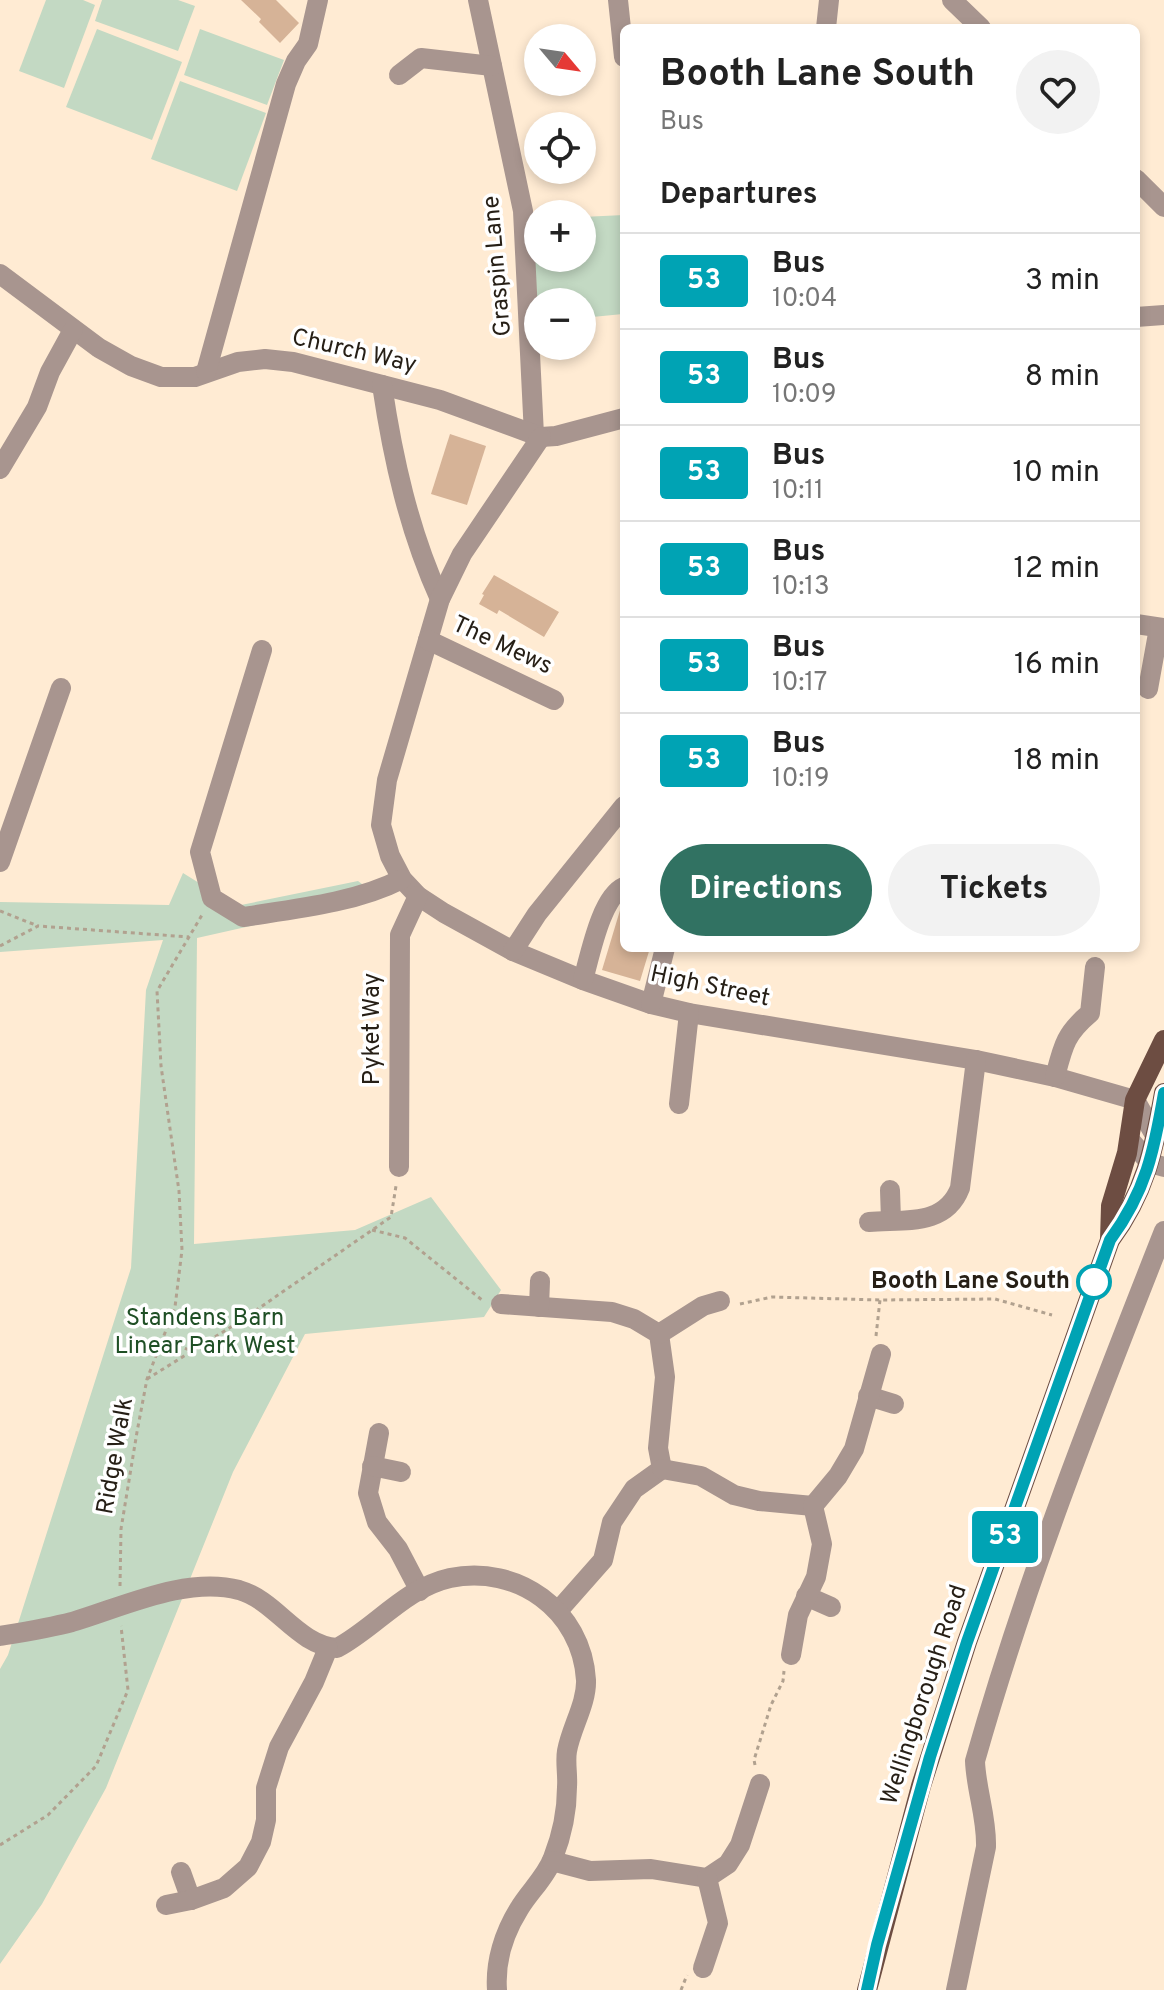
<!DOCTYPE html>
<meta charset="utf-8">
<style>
body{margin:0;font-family:Overpass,sans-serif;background:#f2f2f2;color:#222;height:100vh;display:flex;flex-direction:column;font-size:30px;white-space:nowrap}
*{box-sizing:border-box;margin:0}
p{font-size:26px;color:#767676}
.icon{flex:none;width:44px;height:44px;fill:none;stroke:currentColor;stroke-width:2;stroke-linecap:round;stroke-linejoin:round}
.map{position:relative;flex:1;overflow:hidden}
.side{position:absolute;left:620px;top:24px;width:520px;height:928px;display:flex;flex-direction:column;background:#fff;border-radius:12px;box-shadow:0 4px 12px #0003}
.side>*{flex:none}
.badge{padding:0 16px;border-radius:6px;font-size:28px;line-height:52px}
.needle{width:52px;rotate:119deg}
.buttons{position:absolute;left:524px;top:24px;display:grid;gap:16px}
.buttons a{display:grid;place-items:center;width:72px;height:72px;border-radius:50%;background:#fff;box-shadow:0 4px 12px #0003;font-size:40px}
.map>.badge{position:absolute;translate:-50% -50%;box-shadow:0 0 0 4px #fff}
h2{padding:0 40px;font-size:30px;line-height:72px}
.round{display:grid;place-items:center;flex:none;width:84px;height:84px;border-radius:42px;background:#f2f2f2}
.head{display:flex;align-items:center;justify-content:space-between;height:136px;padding:0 40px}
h1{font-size:38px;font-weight:700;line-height:60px}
.button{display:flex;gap:16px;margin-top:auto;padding:16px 40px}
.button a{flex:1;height:92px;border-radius:48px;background:#317262;color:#fff;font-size:32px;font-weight:700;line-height:92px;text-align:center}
.button a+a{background:#f2f2f2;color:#222}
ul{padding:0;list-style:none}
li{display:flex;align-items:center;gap:24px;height:96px;padding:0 40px;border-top:2px solid #e0e0e0}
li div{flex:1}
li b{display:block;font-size:30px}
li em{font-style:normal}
li .badge{min-width:88px;font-weight:700;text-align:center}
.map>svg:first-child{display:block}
.green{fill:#c3d9c3}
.building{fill:#d6b397}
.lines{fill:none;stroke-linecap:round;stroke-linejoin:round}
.path{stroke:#b1a18f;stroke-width:3;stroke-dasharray:4 4;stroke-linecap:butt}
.minor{stroke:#a8958f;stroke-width:20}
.major{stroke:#6d4d42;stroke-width:20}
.line-casing{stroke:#fff;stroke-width:18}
.line{stroke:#00a3b4;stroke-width:12}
.stop-dot{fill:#fff;stroke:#00a3b4;stroke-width:4}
.labels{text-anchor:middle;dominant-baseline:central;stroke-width:7;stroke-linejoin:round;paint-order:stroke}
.street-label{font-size:24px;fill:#261f16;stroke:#fff}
.stop-label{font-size:24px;font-weight:bold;fill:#261f16;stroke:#fff;text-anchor:end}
.park-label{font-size:24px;fill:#1f4f25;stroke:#fff}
</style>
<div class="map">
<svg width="1164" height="1990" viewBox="0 0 1164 1990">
<rect width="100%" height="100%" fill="#ffebd3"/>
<g class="green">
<polygon points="46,0 83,0 95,5 64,88 19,71"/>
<polygon points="102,0 178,0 195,6 178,51 95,21"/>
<polygon points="97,29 182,62 152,140 66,107"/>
<polygon points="200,29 284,60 267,105 184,75"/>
<polygon points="180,81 266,113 237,191 151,159"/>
<polygon points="624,215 624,338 623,314 582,318 582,302 538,302 538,312 531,221 538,220 538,258 582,258 582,217"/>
<polygon points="183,873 236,906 358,881 379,897 197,938 194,1244 355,1230 431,1197 501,1290 484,1317 305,1334 233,1472 106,1788 42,1904 0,1964 0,1669 8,1655 131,1268 146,990 163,940 0,952 0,902 169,905"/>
</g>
<g class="building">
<polygon points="241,0 276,0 299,23 280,43 259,22 261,19"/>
<polygon points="450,434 486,446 467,505 431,494"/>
<polygon points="494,575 559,612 544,637 499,610 497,614 479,604 484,595 482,594"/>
<polygon points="621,907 624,908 624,948 650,948 640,981 602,970"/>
</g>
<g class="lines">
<g class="path">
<polyline points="0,911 38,926"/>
<polyline points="0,946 38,926 189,937"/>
<polyline points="372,1230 405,1238 482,1300"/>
<polyline points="740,1304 772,1297 880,1300 995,1299 1052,1315"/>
<polyline points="876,1336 880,1300"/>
<polyline points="162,1341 193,1351"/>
<polyline points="147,1379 239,1322 391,1217 396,1186"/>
<polyline points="120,1586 121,1529 137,1432 147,1379 175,1307 182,1250 179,1191 161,1066 157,991 202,915"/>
<polyline points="755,1765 754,1760 771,1705 783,1681 784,1671"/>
<polyline points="0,1845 48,1815 96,1766 128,1690 121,1626"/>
<polyline points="681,1990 687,1975"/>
</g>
<g class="minor">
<polyline points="478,0 523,211 534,435"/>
<polyline points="618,0 624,57"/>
<polyline points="952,0 981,28"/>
<polyline points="826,28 829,0"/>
<polyline points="399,75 421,58 492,66"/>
<polyline points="1136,179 1164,207"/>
<polyline points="0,274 99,348 131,366 161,377 195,377 238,362 265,359 293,362 440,400 541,437 556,436 624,418"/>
<polyline points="1136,317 1164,315"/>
<polyline points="206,372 286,84 296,61 308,44 318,0"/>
<path d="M382 385C393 459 409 531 440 599"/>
<polyline points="541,437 462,554 440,599 387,780 381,825 390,856 402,879 418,896 444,913 513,951 583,980 651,1004 689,1013 976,1060 1055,1077 1135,1100 1156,1137"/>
<polyline points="0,469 37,407 50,372 73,330"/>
<polyline points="1136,624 1164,628"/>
<polyline points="428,640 554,700"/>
<path d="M262 650 200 852 212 898 243 917C295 909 355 903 402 879"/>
<polyline points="1148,689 1159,628"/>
<polyline points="0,862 61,688"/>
<polyline points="513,951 537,914 624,806"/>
<path d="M583 980C590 956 601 897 624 887"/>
<polyline points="651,1004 665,948"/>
<path d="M1055 1077C1063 1046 1065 1034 1090 1013L1095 967"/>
<polyline points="679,1104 689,1013"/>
<polyline points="1130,1140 1150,1163 1164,1167"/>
<polyline points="399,1167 400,935 418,896"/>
<polyline points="890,1190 891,1220"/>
<path d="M869 1222C904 1219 945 1227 960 1188L976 1060"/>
<polyline points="501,1304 612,1312 634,1319 659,1334 665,1377 658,1448 662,1469 634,1489 612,1522 603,1560 558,1611"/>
<polyline points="539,1307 540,1281"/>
<polyline points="659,1334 703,1306 720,1301"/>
<polyline points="868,1396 894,1404"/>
<polyline points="379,1433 368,1493 377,1522 398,1549 420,1591"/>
<polyline points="372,1466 401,1472"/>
<polyline points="662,1469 701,1476 734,1495 759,1501 813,1506 838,1476 854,1449 881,1354"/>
<polyline points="806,1596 831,1607"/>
<path d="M0 1636C24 1632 49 1628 72 1622 123 1607 186 1576 239 1590 277 1601 297 1645 337 1648 375 1628 405 1588 450 1578 517 1564 582 1610 586 1680 587 1703 571 1728 567 1751 565 1762 568 1775 567 1787 567 1812 562 1835 553 1858 546 1877 529 1892 519 1909 504 1933 495 1962 497 1990"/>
<polyline points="791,1655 798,1615 816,1577 822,1544 813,1506"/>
<polyline points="552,1861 590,1871 651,1869 707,1878 728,1864 740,1845 760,1784"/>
<polyline points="181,1872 191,1900"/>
<polyline points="166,1905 191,1900 224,1888 248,1867 261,1842 266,1820 266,1788 279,1747 314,1682 328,1648"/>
<polyline points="703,1968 718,1923 707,1878"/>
<path d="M956 1990 986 1847C987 1817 976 1790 975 1761 1026 1580 1095 1406 1164 1231"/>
</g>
<g class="major">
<polyline points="1110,1240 1111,1206 1127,1153 1135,1100 1164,1040"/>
<path d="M867 1990 921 1786 967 1642 1110 1240C1145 1193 1154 1150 1164 1093"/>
</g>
</g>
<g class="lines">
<g class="line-casing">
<path id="line" d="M867 1990 877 1945 930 1757 967 1642 1110 1240C1146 1191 1154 1151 1164 1093"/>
</g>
<use href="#line" class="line"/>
</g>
<circle class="stop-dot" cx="1094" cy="1282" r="16"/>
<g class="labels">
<g class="street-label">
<text transform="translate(498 266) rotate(-95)">Graspin Lane</text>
<text transform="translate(354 352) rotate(13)">Church Way</text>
<text transform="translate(502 646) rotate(25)">The Mews</text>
<text transform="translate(710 987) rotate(12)">High Street</text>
<text transform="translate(373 1029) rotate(-90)">Pyket Way</text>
<text transform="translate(116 1456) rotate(-80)">Ridge Walk</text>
<text transform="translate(925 1695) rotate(-72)">Wellingborough Road</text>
</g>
<g class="stop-label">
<text x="1070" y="1282">Booth Lane South</text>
</g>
<g class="park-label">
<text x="205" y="1319">Standens Barn<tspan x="205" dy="28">Linear Park West</tspan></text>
</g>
</g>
</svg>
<div class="buttons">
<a><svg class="needle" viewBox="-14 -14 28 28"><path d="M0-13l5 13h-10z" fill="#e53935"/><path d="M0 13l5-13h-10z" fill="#767676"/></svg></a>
<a><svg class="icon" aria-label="locate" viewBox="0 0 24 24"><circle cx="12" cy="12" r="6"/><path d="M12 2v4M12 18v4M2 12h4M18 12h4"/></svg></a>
<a>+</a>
<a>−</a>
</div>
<b class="badge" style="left:1005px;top:1537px;background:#00a3b4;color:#fff">53</b>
<section class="side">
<div class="head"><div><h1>Booth Lane South</h1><p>Bus</p></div><a class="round"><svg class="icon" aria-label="heart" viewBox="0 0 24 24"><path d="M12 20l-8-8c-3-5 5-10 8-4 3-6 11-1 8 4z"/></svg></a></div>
<h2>Departures</h2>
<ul>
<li><span class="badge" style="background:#00a3b4;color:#fff">53</span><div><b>Bus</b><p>10:04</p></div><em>3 min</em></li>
<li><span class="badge" style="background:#00a3b4;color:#fff">53</span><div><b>Bus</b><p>10:09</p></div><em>8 min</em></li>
<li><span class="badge" style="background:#00a3b4;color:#fff">53</span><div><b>Bus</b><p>10:11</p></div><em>10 min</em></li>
<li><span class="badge" style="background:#00a3b4;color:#fff">53</span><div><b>Bus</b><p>10:13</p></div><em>12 min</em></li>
<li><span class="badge" style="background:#00a3b4;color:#fff">53</span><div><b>Bus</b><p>10:17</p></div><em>16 min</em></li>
<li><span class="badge" style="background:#00a3b4;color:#fff">53</span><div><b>Bus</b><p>10:19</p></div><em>18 min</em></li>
</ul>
<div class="button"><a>Directions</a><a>Tickets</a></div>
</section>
</div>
